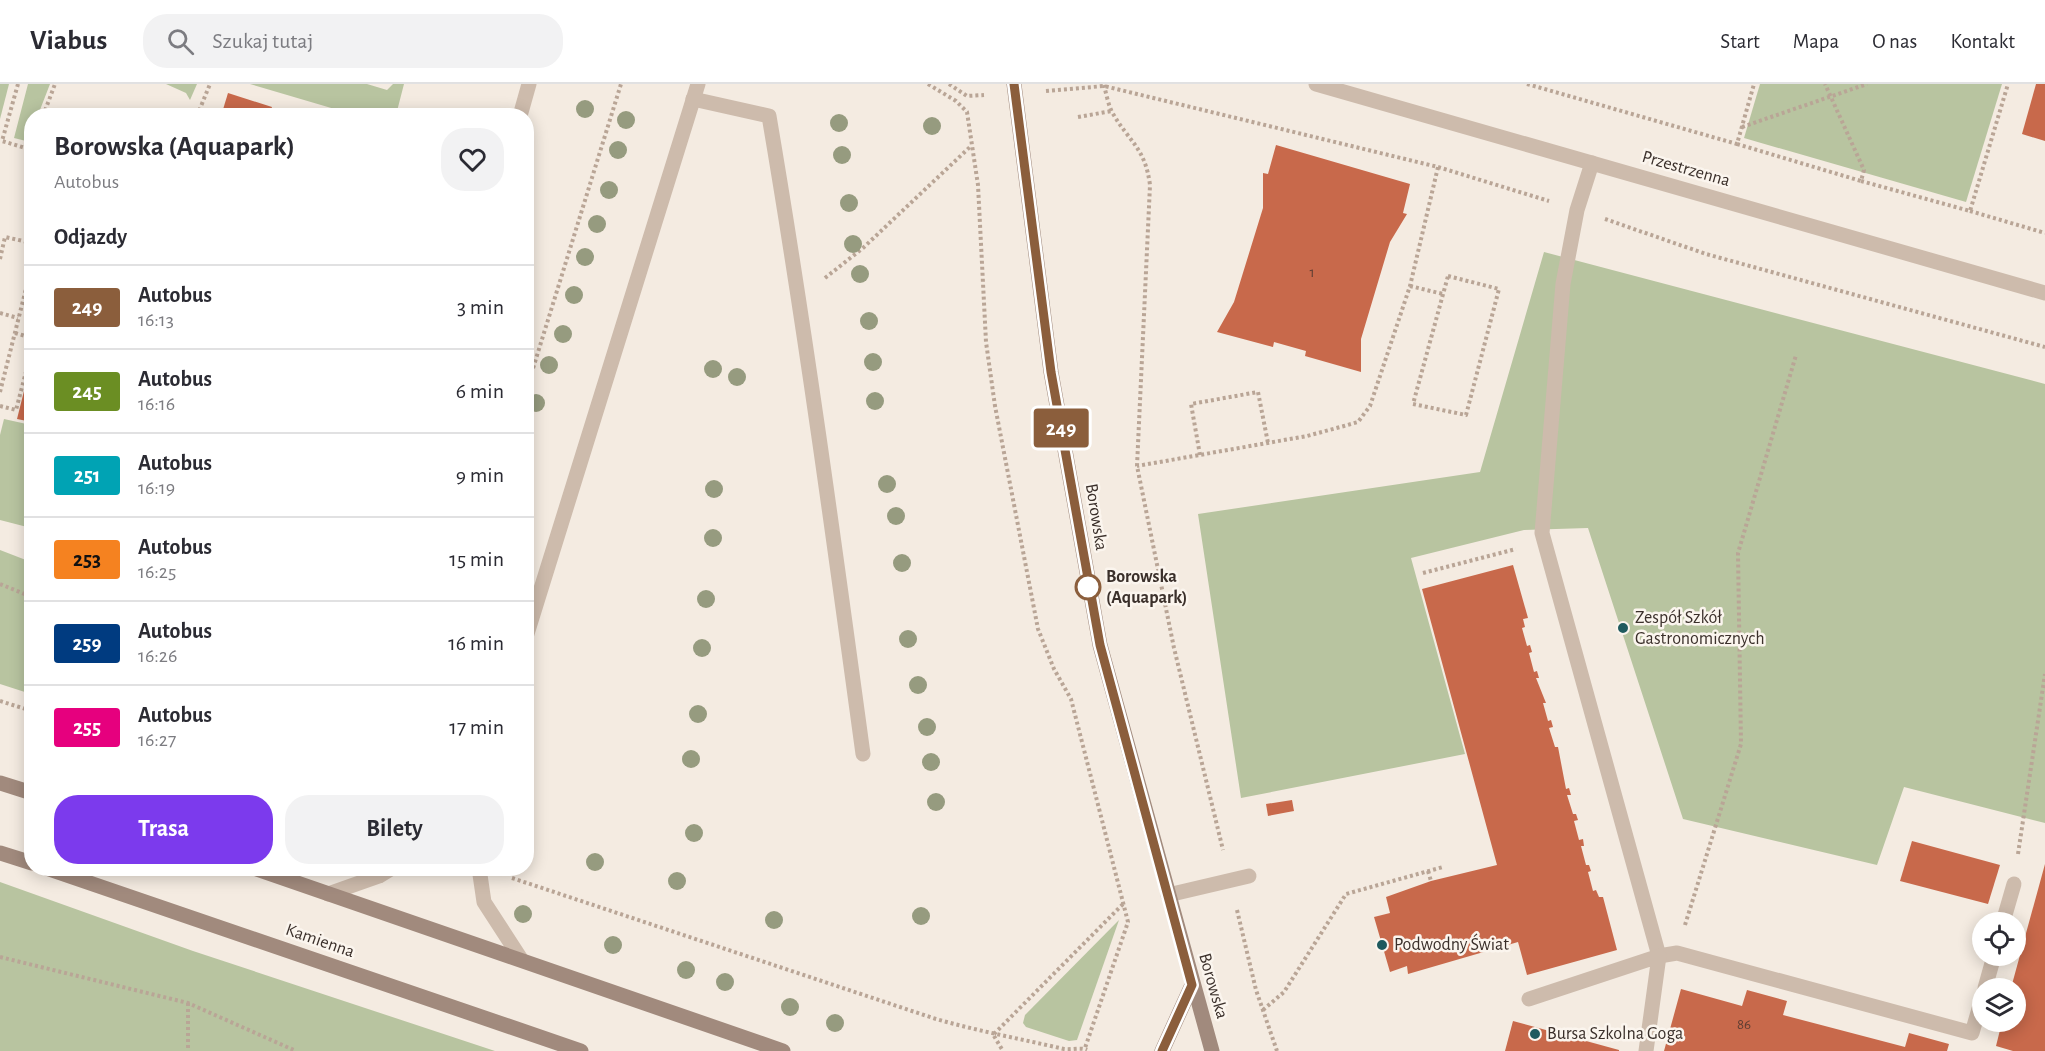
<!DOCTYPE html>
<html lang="pl">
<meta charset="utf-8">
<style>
body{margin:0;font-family:"Alegreya Sans",sans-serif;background:#f2f2f3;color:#2b2b33;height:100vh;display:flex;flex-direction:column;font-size:22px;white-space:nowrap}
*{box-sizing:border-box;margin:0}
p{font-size:20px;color:#7c7c81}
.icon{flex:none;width:33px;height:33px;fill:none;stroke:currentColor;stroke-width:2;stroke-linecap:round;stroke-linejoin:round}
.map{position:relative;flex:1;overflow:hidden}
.side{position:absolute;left:24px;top:24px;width:510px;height:768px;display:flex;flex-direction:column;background:#fff;border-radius:24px;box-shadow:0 3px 15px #0003}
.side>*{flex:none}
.badge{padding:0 12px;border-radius:4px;font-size:21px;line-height:39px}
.buttons{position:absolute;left:1972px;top:828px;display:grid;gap:12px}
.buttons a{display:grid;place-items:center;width:54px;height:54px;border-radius:50%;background:#fff;box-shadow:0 3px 15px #0003;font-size:30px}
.map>.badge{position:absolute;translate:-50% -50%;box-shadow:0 0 0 3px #fff}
h2{padding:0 30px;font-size:22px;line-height:54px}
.round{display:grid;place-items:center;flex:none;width:63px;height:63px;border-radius:24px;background:#f2f2f3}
.head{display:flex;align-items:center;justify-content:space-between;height:102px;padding:0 30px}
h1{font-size:28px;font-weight:700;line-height:45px}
.action{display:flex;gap:12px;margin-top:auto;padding:12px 30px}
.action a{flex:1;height:69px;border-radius:24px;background:#7c3aed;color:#fff;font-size:24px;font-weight:700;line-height:69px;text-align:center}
.action a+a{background:#f2f2f3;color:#2b2b33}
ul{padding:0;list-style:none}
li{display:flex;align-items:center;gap:18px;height:84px;padding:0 30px;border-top:2px solid #e1e1e2}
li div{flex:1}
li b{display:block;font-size:22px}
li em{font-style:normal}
li .badge{min-width:66px;font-weight:700;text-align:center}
header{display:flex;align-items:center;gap:36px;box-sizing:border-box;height:84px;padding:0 30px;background:#fff;border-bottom:2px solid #e1e1e2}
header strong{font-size:28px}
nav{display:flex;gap:33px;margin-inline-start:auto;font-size:21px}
.search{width:420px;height:54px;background:#f2f2f3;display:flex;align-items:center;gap:15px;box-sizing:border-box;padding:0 21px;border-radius:24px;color:#7c7c81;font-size:22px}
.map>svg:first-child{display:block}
.green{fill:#b8c4a0}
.building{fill:#c8694b}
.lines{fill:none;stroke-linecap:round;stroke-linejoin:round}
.path{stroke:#b9a596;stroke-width:4;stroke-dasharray:3 3;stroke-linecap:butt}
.lane{stroke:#cdbbac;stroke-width:15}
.street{stroke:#cdbbac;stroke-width:15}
.secondary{stroke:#a18a7d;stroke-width:15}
.tree{fill:#969b7f}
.line-casing{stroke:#fff;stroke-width:14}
.line{stroke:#8b5e3c;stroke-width:9}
.stop-dot{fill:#fff;stroke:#8b5e3c;stroke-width:3}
.poi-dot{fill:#1f5a5e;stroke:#fbf5ee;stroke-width:2}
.labels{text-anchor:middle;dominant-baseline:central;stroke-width:5;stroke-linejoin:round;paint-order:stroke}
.number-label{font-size:15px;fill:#5e3e33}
.street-label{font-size:18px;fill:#3b302b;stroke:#fbf5ee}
.stop-label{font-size:18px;font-weight:bold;fill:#3b302b;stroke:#fbf5ee;text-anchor:start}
.poi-label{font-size:18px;fill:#3b302b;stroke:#fbf5ee;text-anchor:start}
</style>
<header>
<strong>Viabus</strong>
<div class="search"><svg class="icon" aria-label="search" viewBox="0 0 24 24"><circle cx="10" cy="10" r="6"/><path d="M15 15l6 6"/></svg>Szukaj tutaj</div>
<nav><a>Start</a><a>Mapa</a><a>O nas</a><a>Kontakt</a></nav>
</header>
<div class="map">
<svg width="2045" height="967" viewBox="0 0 2045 967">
<rect width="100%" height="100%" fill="#f4ebe1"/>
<g class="green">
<polygon points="0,0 9,0 0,35"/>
<polygon points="28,0 50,0 38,31 32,32 30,58 14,54"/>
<polygon points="166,0 197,0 190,16 186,9"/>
<polygon points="250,0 367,0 387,6 393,0 404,0 396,31 355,31"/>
<polygon points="1760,0 2002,0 1966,118 1744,54"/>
<polygon points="1544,168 2045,300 2045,739 1904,703 1877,781 1683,735 1588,444 1524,446 1411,474 1465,670 1241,714 1198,430 1480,388"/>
<polygon points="4,335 31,341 31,444 0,436 0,351"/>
<polygon points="0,466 31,478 31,610 0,600"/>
<polygon points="0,798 193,867 495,967 0,967"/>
<polygon points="1119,836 1077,956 1069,957 1026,943 1023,939 1025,931"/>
</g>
<g class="building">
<polygon points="2036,0 2045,0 2045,57 2022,50"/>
<polygon points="228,9 272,23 269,32 221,32"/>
<polygon points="284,27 297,31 297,32 282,32"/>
<polygon points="1276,61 1410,100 1403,129 1407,130 1390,158 1361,255 1361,288 1305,272 1306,267 1274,258 1273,263 1217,248 1234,218 1263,124 1263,89 1268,90"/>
<polygon points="25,303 32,304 32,338 17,335"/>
<polygon points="1513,481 1528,534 1523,535 1525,543 1522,544 1527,562 1530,561 1532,568 1529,569 1534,588 1537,587 1539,594 1536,594 1546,619 1543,619 1548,637 1551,636 1553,643 1549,644 1555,663 1558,663 1566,705 1569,704 1571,711 1567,711 1573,730 1576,730 1578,736 1574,737 1579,756 1583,755 1584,762 1581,762 1586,781 1589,781 1591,787 1588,788 1593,807 1596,806 1599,813 1603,813 1617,866 1527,891 1518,858 1408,890 1407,882 1390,888 1374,833 1390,829 1386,813 1431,797 1497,781 1422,505"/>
<polygon points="1292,716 1294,727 1268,732 1266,720"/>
<polygon points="1912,757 2000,781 1988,820 1900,797"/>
<polygon points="2045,780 2045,967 2013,967 1996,962 2002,938 2016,938 2016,904 2011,904"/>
<polygon points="1681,905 1742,922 1747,906 1787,917 1783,931 1905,963 1909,949 1949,960 1947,967 1664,967"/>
<polygon points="1513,937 1619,966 1619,967 1505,967"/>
</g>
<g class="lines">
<g class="path">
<polyline points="18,0 2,57 32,66"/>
<polyline points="928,0 956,17 967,28 978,101 986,258 995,322 1038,545 1054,585 1071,615 1128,838 1085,964"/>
<polyline points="949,0 967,12 984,11"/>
<polyline points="1527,0 1737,60 1754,0"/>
<path d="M1104 1C1106 9 1108 20 1112 28 1129 58 1145 63 1150 101L1137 382 1174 564 1223 766"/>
<polyline points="1046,7 1104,2 1438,83 1410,202 1370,322 1358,338 1344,342 1307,352 1137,382"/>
<polyline points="43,32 55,0"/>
<polyline points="197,32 210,0"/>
<polyline points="1078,33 1112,27"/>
<polyline points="1742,43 1867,0"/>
<polyline points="1737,60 1861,97 1864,86 1825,0"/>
<polyline points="1438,83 1549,117"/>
<polyline points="1861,97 1970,127 2008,0"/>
<polyline points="1970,127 2045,149"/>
<polyline points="1605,135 1706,170 2045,263"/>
<polyline points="0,175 5,153 32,159"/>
<polygon points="1448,192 1499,205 1466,331 1413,320"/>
<polyline points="825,194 863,164 971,62"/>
<polyline points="1410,202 1443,210"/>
<polyline points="0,229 18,234"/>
<polyline points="15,249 32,254"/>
<polyline points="526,307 621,0"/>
<polyline points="0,308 32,181"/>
<polyline points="0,322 16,326 32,265"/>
<polyline points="1200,371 1191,320 1258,308 1268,359"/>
<polyline points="1423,489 1516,465"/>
<polyline points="0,500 32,513"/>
<polyline points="0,617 32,627"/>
<polyline points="2018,770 2045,590"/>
<polyline points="1428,787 1431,797"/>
<path d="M512 794 936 935C978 947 1021 955 1064 965 1072 966 1080 963 1087 966"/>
<polyline points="1237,826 1256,906 1277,967"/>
<polyline points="1685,841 1741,660 1738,469 1796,271"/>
<polyline points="0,873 188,919 296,967"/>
<polyline points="188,919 188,967"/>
<polyline points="1263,926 1284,908 1346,810 1443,783"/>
<polyline points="994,950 1123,820"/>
<polyline points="994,952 1003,967"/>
</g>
<g class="lane">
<path d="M693 15 769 32C805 244 834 457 863 670"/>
<polyline points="520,32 529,0"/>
<polyline points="1592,79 1577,126 1563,200 1542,449 1659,872 1677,869 1972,949 1983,911"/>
<polyline points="526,553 698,0"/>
<polyline points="479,784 484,818 521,875"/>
<polyline points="328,810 379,792 392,784"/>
<polyline points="1168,811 1249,792"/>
<polyline points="2003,838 2014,800"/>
<polyline points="1985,904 1994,872"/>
<polyline points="1529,915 1659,872 1646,967"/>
</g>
<polyline class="street" points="1316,0 2045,209"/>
<g class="secondary">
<polyline points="1014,0 1051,288 1100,561 1212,967"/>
<polyline points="0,699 32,709"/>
<polyline points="0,769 32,779"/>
<polyline points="46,784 581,967"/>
<polyline points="254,784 783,967"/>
<polyline points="1162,967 1192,901"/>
</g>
</g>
<g class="tree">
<circle cx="585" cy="25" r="9"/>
<circle cx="626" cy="36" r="9"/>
<circle cx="839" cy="39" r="9"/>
<circle cx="932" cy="42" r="9"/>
<circle cx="618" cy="66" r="9"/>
<circle cx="842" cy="71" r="9"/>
<circle cx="609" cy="106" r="9"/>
<circle cx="849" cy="119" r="9"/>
<circle cx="597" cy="140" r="9"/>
<circle cx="853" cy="160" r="9"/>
<circle cx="585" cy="173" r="9"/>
<circle cx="860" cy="190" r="9"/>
<circle cx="574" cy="211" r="9"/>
<circle cx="869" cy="237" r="9"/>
<circle cx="563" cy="250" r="9"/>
<circle cx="873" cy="278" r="9"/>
<circle cx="549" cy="281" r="9"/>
<circle cx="713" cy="285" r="9"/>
<circle cx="737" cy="293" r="9"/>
<circle cx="875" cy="317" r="9"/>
<circle cx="536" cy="319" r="9"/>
<circle cx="887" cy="400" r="9"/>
<circle cx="714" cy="405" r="9"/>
<circle cx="896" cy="432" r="9"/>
<circle cx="713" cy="454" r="9"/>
<circle cx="902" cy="479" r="9"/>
<circle cx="706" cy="515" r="9"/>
<circle cx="908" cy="555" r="9"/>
<circle cx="702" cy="564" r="9"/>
<circle cx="918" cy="601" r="9"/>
<circle cx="698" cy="630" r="9"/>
<circle cx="927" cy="643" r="9"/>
<circle cx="691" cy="675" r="9"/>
<circle cx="931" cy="678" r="9"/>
<circle cx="936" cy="718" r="9"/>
<circle cx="694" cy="749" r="9"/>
<circle cx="595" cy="778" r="9"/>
<circle cx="677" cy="797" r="9"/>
<circle cx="523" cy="830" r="9"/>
<circle cx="921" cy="832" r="9"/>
<circle cx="774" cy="836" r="9"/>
<circle cx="613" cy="861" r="9"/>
<circle cx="686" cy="886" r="9"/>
<circle cx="725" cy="898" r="9"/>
<circle cx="790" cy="923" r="9"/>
<circle cx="835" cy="939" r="9"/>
</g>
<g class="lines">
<g class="line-casing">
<polyline id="line" points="1014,0 1051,288 1100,561 1192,901 1162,967"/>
</g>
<use href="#line" class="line"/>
</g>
<circle class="stop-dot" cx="1088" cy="503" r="12"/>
<g class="poi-dot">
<circle cx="1623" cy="544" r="6"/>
<circle cx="1382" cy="861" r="6"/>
<circle cx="1535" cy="950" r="6"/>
</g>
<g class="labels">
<g class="number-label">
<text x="1312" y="188">1</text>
<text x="1744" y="940">86</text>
</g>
<g class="street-label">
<text transform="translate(1686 85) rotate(16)">Przestrzenna</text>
<text transform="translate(1096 433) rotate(81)">Borowska</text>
<text transform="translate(320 857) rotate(19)">Kamienna</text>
<text transform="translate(1213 902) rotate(74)">Borowska</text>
</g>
<g class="stop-label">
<text x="1106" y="493">Borowska<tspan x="1106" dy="21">(Aquapark)</tspan></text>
</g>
<g class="poi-label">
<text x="1635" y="534">Zespół Szkół<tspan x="1635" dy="21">Gastronomicznych</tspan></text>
<text x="1394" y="861">Podwodny Świat</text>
<text x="1547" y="950">Bursa Szkolna Goga</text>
</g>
</g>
</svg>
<div class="buttons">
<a><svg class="icon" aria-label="locate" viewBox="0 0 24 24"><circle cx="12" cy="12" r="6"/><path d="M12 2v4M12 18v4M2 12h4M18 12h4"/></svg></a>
<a><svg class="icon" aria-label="layers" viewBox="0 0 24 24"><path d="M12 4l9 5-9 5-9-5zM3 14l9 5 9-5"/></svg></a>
</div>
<b class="badge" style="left:1061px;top:344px;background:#8b5e3c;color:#fff">249</b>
<section class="side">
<div class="head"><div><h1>Borowska (Aquapark)</h1><p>Autobus</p></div><a class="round"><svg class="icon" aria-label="heart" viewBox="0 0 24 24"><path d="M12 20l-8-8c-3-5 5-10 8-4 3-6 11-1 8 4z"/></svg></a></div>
<h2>Odjazdy</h2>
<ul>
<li><span class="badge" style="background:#8b5e3c;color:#fff">249</span><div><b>Autobus</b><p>16:13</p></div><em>3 min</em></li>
<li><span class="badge" style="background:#6b8e23;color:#fff">245</span><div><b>Autobus</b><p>16:16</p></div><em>6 min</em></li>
<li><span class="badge" style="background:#00a3b4;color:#fff">251</span><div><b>Autobus</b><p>16:19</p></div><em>9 min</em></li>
<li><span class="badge" style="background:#f58220;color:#111">253</span><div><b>Autobus</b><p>16:25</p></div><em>15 min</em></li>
<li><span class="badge" style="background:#003b80;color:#fff">259</span><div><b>Autobus</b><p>16:26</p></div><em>16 min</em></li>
<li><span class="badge" style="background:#e6007e;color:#fff">255</span><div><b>Autobus</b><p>16:27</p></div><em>17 min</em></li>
</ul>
<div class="action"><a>Trasa</a><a>Bilety</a></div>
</section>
</div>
